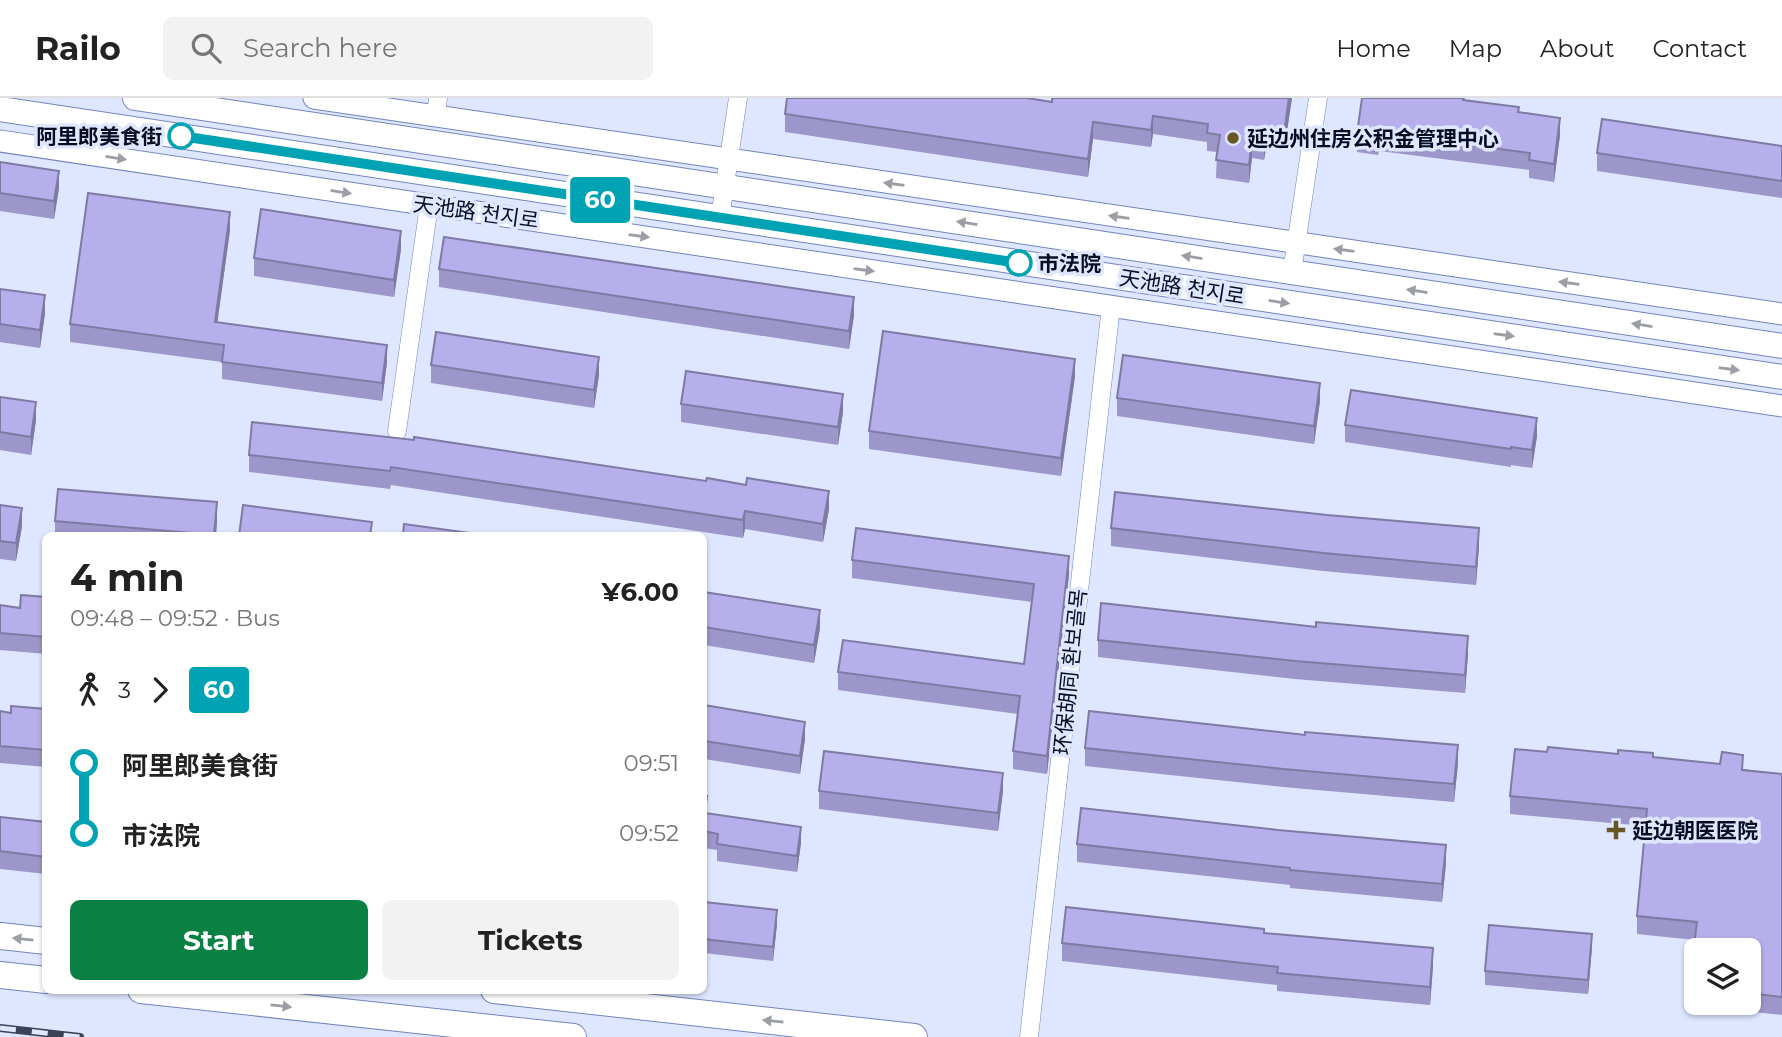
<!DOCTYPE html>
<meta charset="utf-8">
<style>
body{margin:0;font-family:Montserrat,"Noto Sans SC","Noto Sans KR",sans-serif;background:#f2f2f2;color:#222;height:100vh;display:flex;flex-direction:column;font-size:26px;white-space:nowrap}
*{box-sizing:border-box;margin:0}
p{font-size:23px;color:#767676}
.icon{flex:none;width:38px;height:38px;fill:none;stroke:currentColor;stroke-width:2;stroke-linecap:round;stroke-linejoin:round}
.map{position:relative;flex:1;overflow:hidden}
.panel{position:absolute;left:42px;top:434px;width:665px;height:462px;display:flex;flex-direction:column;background:#fff;border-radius:10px;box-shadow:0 2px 5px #0004}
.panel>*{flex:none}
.badge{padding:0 14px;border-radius:5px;font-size:24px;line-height:46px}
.fabs{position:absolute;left:1684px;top:840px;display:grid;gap:14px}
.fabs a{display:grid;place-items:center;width:77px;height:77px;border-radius:10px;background:#fff;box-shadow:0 2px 5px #0004;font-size:35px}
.map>.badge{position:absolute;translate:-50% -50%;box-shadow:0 0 0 4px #fff}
.legs{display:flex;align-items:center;gap:10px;height:77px;padding:0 28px;font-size:23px}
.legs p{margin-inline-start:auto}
.head{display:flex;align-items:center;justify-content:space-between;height:119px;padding:0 28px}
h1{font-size:38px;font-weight:700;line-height:52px}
.cta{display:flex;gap:14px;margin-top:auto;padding:14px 28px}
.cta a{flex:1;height:80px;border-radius:10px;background:#0b8043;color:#fff;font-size:28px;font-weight:700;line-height:80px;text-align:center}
.cta a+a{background:#f2f2f2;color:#222}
ul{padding:0 28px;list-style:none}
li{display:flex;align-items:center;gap:24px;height:70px;font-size:26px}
li i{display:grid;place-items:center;width:10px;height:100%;margin:0 9px;background:currentColor}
li i::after{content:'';width:18px;height:18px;margin:-9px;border:5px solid;border-radius:50%;background:#fff}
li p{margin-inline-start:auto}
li:first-child i{background:linear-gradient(#0000 50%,currentColor 0)}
li:last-child i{background:linear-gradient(currentColor 50%,#0000 0)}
header{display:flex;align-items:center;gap:42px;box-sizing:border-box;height:98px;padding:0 35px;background:#fff;border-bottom:2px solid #e0e0e0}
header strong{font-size:33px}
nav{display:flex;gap:38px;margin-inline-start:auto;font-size:24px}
.search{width:490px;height:63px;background:#f2f2f2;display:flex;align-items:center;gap:18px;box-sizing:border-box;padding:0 24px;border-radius:10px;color:#767676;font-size:26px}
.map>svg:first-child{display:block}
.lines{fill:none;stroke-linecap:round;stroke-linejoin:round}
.minor-casing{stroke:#7285bb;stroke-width:19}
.tertiary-casing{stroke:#7285bb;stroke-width:23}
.secondary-casing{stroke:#7285bb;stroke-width:26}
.primary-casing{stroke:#7285bb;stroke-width:28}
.minor{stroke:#fff;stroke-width:18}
.tertiary{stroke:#fff;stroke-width:21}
.secondary{stroke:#fff;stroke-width:24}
.primary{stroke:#fff;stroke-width:26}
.rail-casing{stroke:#3b4156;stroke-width:8}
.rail{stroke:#dee7ff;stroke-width:5;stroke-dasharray:16;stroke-linecap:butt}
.wall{fill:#9d96ca;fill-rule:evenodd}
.shaded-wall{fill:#7f7aa4}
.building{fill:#b6afeb;stroke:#7f7aa4;stroke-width:2}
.oneway{fill:#9c9ea6}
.line-1-casing{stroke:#fff;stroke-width:16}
.line-1{stroke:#00a3b4;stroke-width:10}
.stop-1-dot{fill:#fff;stroke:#00a3b4;stroke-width:3.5}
.poi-dot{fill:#685624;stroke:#dee7ff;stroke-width:2.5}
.labels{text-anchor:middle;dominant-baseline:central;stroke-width:7;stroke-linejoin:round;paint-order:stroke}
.stop-label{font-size:21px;font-weight:bold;fill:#070c20;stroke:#dee7ff;text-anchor:end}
.poi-label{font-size:21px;font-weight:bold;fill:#070c20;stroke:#dee7ff;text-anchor:start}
.street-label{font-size:21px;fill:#070c20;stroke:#dee7ff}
</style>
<header>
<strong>Railo</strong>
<div class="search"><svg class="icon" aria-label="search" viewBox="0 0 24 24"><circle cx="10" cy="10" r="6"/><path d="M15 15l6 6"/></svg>Search here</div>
<nav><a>Home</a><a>Map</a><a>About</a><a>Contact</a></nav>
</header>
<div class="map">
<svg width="1782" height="939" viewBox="0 0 1782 939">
<rect width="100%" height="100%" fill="#dee7ff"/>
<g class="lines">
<g class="minor-casing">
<g id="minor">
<polyline points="436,18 438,0"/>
<polyline points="720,120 738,0"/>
<polyline points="1292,174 1318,0"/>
<polyline points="397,333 429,107"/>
<polyline points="1029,939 1111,208"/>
</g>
</g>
<g class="tertiary-casing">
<g id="tertiary">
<polyline points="314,0 1782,216"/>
<polyline points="0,43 1782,308"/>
</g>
</g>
<g class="secondary-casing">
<g id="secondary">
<polyline points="135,0 1782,248"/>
<polyline points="0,11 1782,279"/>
</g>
</g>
<g class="primary-casing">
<g id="primary">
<polyline points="0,838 46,843"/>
<polyline points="0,877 46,882"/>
<polyline points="141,892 573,939"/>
<polyline points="494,892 914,939"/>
</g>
</g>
<use href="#minor" class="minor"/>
<use href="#tertiary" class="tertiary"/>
<use href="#secondary" class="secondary"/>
<use href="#primary" class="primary"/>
<g class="rail-casing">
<polyline id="rail" points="0,930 80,939"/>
</g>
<use href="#rail" class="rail"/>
</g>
<g class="wall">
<polygon points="1052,0 1292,0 1284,53 1266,50 1264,62 1252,60 1249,85 1216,80 1217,54 1207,53 1207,44 1153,36 1151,49 1093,41 1088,79 785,34 785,16 1052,4"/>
<polygon points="1465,0 1465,2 1519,14 1560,37 1554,84 1529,80 1529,72 1379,53 1378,57 1357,54 1357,36"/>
<polygon points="1782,48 1782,100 1597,73 1597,55"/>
<polygon points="0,64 59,90 54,121 0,113"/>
<polygon points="230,132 217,224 387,264 382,303 222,281 222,264 70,244 70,226"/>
<polygon points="401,151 394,199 254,178 254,160"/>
<polygon points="439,171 854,217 849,251 439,189"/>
<polygon points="0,191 45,215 40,250 0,244"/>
<polygon points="431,267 599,277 594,310 431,285"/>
<polygon points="1075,278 1061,378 869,351 869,333"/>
<polygon points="0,299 36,322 31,357 0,352"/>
<polygon points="1117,300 1320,303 1314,346 1117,318"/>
<polygon points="681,306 843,314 838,347 681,324"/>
<polygon points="252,324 829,411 823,444 745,431 743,440 391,387 390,391 249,374 249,357"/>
<polygon points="1345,327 1537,338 1532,370 1511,367 1511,369 1345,344"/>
<polygon points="0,407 22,428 16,463 0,461"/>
<polygon points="217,422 216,438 55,438 55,423"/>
<polygon points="1111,430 1479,448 1476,487 1323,473 1111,448"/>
<polygon points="852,462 1069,476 1047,676 1013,671 1013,653 1018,616 838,592 838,574 1024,566 1032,504 852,480"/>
<polygon points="704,494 820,530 814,565 704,547"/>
<polygon points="46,499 46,556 0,552 0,507 20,510"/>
<polygon points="1098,542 1468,556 1465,595 1295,581 1098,559"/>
<polygon points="704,607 805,641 800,676 704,661"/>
<polygon points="46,611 46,669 0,665 0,613 11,615"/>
<polygon points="1085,650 1458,665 1454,704 1283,689 1085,668"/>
<path d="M1547 654 1653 659 1782 676V917L1689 907V889L1695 842 1637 836V818L1645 728 1510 716V698ZM1696 852H1748V905H1696Z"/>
<polygon points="819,693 1003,693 998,733 819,711"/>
<polygon points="704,698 707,715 801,745 797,774 717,763 717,752 704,750"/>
<polygon points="0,719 46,724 46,776 0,771"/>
<polygon points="1077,746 1446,765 1442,804 1290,790 1290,787 1077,764"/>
<polygon points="704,804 777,826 773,863 704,855"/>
<polygon points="1264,835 1433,868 1430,907 1277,893 1277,887 1062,863 1062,845"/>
<polygon points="1592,849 1588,896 1485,887 1485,873"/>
</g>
<g class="shaded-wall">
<polygon points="1289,0 1292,0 1284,53 1284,35"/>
<polygon points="1153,18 1153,36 1151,49 1151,32"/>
<polygon points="1560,20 1560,37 1554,84 1554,66"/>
<polygon points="1093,24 1093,41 1088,79 1088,61"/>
<polygon points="1266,32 1266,50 1264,62 1264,44"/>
<polygon points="1252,42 1252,60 1249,85 1249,67"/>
<polygon points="59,73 59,90 54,121 54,103"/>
<polygon points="230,114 230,132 215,242 215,224"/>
<polygon points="401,133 401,151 394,199 394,182"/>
<polygon points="45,197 45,215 40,250 40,232"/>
<polygon points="854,199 854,217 849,251 849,233"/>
<polygon points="387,247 387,264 382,303 382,285"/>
<polygon points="599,259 599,277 594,310 594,292"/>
<polygon points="1075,261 1075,278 1061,378 1061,360"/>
<polygon points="1320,285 1320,303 1314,346 1314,328"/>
<polygon points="843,296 843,314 838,347 838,329"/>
<polygon points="36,304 36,322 31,357 31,339"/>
<polygon points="1537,320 1537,338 1532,370 1532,352"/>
<polygon points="829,393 829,411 823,444 823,426"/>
<polygon points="217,404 217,422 216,438 214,438"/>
<polygon points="22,410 22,428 16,463 16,445"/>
<polygon points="745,413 745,431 743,440 743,422"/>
<polygon points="1479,430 1479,448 1476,487 1476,469"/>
<polygon points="1069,458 1069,476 1047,676 1047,658"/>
<polygon points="820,512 820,530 814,565 814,547"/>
<polygon points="1468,538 1468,556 1465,595 1465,577"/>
<polygon points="805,624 805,641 800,676 800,658"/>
<polygon points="1458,647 1458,665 1454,704 1454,686"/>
<polygon points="1003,675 1003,693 998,733 998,715"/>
<polygon points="801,729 801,745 797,774 797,758"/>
<polygon points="1446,747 1446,765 1442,804 1442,786"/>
<polygon points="777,812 777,826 773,863 773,849"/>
<polygon points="1592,836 1592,849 1588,896 1588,882"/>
<polygon points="1433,850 1433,868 1430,907 1430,889"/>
</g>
<g class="building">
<polygon points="787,0 1027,0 1052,4 1052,0 1289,0 1284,35 1266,32 1264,44 1252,42 1249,67 1216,62 1220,37 1207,35 1208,26 1153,18 1151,32 1093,24 1088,61 785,16"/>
<polygon points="1362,0 1463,0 1463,2 1519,9 1518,14 1560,20 1554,66 1529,62 1530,55 1379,35 1378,39 1357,36"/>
<polygon points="1602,21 1782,48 1782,83 1597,55"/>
<polygon points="0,64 59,73 54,103 0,95"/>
<polygon points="88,95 230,114 215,224 387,247 382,285 222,264 224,247 70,226"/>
<polygon points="261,111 401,133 394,182 254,160"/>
<polygon points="444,139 854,199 849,233 439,171"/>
<polygon points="0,191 45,197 40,232 0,226"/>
<polygon points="883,233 1075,261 1061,360 869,333"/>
<polygon points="436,234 599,259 594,292 431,267"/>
<polygon points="1123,257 1320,285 1314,328 1117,300"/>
<polygon points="686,273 843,296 838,329 681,306"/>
<polygon points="1351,292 1537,320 1532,352 1511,349 1511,351 1345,327"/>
<polygon points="0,299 36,304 31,339 0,334"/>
<polygon points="252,324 414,342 414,339 706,383 707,380 746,387 747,380 829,393 823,426 745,413 743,422 391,369 390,373 249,357"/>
<polygon points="58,391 217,404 214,437 55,423"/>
<polygon points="1115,394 1327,417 1479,430 1476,469 1323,455 1111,430"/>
<polygon points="0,407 22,410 16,445 0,443"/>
<polygon points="243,407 372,424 370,438 239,438"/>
<polygon points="404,426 491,438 403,438"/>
<polygon points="856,430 1069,458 1047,658 1013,653 1020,598 838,574 843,542 1024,566 1034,486 852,462"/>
<polygon points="704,494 820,512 814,547 704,529"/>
<polygon points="21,497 46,499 46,539 0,535 0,507 20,510"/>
<polygon points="1101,505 1316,529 1316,524 1468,538 1465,577 1295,563 1098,542"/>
<polygon points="704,607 805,624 800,658 704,643"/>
<polygon points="11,608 46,611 46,652 0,648 0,613 11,615"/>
<polygon points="1089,613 1305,637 1305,634 1458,647 1454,686 1283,671 1085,650"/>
<polygon points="1548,649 1618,656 1618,652 1653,655 1653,659 1720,666 1722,654 1743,657 1742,672 1782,676 1782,899 1748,895 1748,852 1696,852 1696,890 1689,889 1697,824 1637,818 1647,711 1510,698 1515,651 1547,654"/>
<polygon points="824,653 1003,675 998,715 819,693"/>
<polygon points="704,698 707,698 705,715 801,729 797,758 717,746 718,736 704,733"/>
<polygon points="1081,710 1278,732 1446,747 1442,786 1290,772 1290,770 1077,746"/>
<polygon points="0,719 46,724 46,759 0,753"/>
<polygon points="704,804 777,812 773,849 704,841"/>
<polygon points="1066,809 1264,831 1264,835 1433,850 1430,889 1277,875 1278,869 1062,845"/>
<polygon points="1489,827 1592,836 1588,882 1485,873"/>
</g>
<defs><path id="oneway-solid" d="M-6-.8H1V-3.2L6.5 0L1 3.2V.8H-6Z" transform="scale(1.75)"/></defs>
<g class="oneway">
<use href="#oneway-solid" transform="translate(116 60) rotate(9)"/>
<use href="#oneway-solid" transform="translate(894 86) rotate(-172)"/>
<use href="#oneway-solid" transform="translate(341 94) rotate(9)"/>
<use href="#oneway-solid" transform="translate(1119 119) rotate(-172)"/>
<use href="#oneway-solid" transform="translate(967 125) rotate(-171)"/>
<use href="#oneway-solid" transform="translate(639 138) rotate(8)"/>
<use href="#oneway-solid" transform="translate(1344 152) rotate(-172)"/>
<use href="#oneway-solid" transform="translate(1192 159) rotate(-171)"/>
<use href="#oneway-solid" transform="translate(864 172) rotate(8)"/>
<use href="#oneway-solid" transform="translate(1569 185) rotate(-172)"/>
<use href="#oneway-solid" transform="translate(1417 193) rotate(-171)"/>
<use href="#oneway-solid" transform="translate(1279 204) rotate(9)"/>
<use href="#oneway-solid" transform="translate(1642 227) rotate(-171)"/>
<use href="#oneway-solid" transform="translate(1504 237) rotate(8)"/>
<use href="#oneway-solid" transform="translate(1729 271) rotate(8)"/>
<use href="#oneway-solid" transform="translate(23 841) rotate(-174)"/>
<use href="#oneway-solid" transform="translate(281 908) rotate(6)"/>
<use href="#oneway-solid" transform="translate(773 923) rotate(-174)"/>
</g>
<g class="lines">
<g class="line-1-casing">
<polyline id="line-1" points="181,38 1019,165"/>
</g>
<use href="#line-1" class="line-1"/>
</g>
<g class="stop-1-dot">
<circle cx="181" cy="38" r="12"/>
<circle cx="1019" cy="165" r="12"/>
</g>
<g class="poi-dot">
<circle cx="1233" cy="40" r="7"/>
<path d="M1612.5 721.5h7v7h7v7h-7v7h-7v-7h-7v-7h7z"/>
</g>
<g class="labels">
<g class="stop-label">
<text x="162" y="38">阿里郎美食街</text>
<text x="1038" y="165" text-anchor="start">市法院</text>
</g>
<g class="poi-label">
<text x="1247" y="40">延边州住房公积金管理中心</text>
<text x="1632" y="732">延边朝医医院</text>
</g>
<g class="street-label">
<text transform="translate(476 114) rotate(8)">天池路 천지로</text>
<text transform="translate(1182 189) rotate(9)">天池路 천지로</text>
<text transform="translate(1070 574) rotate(-84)">环保胡同 환보골목</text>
</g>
</g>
</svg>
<div class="fabs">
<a><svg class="icon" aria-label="layers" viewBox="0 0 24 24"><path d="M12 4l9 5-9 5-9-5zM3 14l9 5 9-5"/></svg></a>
</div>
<b class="badge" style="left:600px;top:102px;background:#00a3b4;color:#fff">60</b>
<section class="panel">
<div class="head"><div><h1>4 min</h1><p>09:48 – 09:52 · Bus</p></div><b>¥6.00</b></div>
<div class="legs"><svg class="icon" aria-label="walk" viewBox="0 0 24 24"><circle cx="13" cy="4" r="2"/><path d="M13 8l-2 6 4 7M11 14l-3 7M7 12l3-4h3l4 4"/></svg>3<svg class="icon" aria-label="forward" viewBox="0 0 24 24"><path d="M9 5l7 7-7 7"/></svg><b class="badge" style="background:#00a3b4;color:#fff">60</b></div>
<ul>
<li><i style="color:#00a3b4"></i><b>阿里郎美食街</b><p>09:51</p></li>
<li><i style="color:#00a3b4"></i><b>市法院</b><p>09:52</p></li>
</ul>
<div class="cta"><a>Start</a><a>Tickets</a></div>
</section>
</div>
